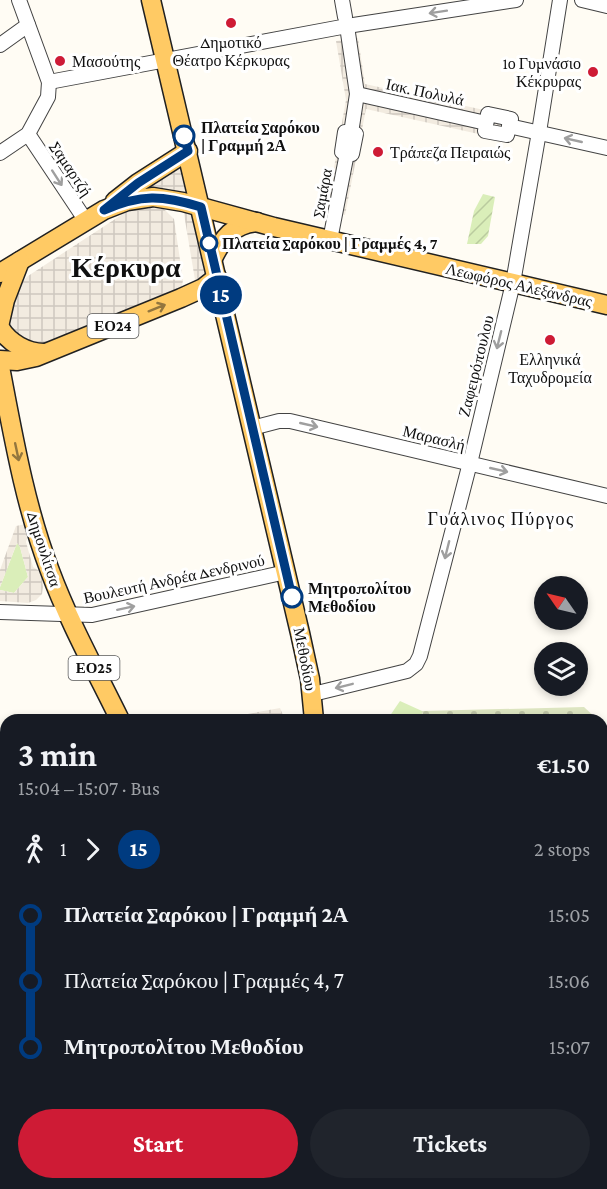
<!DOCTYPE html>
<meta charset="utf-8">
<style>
body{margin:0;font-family:"Crimson Pro",serif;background:#20242c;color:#f1f3f6;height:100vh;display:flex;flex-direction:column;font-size:22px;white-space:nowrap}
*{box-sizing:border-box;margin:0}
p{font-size:20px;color:#9ea1a6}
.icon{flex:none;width:33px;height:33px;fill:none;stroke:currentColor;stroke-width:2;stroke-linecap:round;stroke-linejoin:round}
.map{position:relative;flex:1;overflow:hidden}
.panel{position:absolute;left:0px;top:714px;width:608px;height:476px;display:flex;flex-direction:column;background:#171b24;border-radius:18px 18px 0 0;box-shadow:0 3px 9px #0003}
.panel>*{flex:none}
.badge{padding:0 12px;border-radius:20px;font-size:21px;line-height:39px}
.needle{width:39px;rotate:304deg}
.tools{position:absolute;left:534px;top:576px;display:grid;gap:12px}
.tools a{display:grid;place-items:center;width:54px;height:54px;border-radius:50%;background:#171b24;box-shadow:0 3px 9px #0003;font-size:30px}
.map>.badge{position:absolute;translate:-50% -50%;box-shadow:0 0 0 3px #fff}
.legs{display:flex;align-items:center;gap:9px;height:66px;padding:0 18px;font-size:20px}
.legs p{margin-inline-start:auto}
.headline{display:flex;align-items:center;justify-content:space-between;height:102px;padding:0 18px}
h1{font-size:33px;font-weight:700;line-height:45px}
.action{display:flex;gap:12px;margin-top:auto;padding:12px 18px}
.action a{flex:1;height:69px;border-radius:36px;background:#ce1b35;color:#fff;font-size:24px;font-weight:700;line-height:69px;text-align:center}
.action a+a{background:#20242c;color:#f1f3f6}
ul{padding:0 18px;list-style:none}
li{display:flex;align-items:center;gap:21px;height:66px;font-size:22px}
li i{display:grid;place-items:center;width:9px;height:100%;margin:0 8px;background:currentColor}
li i::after{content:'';width:15px;height:15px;margin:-8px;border:4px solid;border-radius:50%;background:#171b24}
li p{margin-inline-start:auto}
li:first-child i{background:linear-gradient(#0000 50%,currentColor 0)}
li:last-child i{background:linear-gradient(currentColor 50%,#0000 0)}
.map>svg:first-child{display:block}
.grass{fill:#daeeb9}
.cemetery{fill:url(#cemetery-stones)}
.garden{fill:url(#garden-furrows)}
.plaza{fill:url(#plaza-grid)}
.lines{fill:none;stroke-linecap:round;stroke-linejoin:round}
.minor-casing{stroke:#434343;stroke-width:16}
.major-casing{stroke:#212121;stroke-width:21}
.minor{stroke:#fff;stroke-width:14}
.major{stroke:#ffca64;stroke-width:18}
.oneway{stroke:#9f9f9f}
.oneway2{stroke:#93763e}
.line-1-casing{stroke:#fff;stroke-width:14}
.line-1{stroke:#003b80;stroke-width:9}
.poi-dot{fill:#ce1b35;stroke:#fff;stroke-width:2}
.stop-1-dot{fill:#fff;stroke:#003b80;stroke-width:3}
.labels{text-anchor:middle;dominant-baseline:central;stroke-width:6;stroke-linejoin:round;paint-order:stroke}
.shield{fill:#fff;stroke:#585858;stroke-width:1.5}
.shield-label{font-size:15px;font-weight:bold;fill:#101010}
.poi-label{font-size:16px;fill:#101010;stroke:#fff}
.street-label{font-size:16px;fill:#101010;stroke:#fff}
.stop-label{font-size:16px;font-weight:bold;fill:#101010;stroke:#fff;text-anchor:start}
.neighbourhood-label{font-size:18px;letter-spacing:1.5px;fill:#101010;stroke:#fff}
.town-label{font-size:28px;font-weight:bold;fill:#101010;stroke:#fff}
</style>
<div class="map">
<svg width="607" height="1189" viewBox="0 0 607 1189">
<defs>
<pattern id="cemetery-stones" width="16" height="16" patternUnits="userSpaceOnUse" patternTransform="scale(1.5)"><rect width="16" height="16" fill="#dde5c1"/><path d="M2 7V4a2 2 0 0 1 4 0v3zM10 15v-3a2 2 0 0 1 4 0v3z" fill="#bdc3a5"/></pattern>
<pattern id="garden-furrows" width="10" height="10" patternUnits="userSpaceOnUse" patternTransform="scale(1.5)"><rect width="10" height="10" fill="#daeeb9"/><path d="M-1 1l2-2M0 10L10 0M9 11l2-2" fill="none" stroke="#bacb9e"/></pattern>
<pattern id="plaza-grid" width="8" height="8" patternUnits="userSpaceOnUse" patternTransform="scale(1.5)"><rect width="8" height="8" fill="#f2ebe0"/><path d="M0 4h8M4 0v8" fill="none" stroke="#cec8bf"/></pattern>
</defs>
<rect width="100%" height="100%" fill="#fffcf4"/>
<g class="grass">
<polygon points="17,543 20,547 28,577 14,593 0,590 0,587"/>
<polygon points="400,701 422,711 423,720 387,720"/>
<polygon points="602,1153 607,1156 607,1189 484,1189 482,1184 602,1184"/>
</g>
<g class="cemetery">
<polygon points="584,707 598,720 423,720 422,711"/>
<polygon points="602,723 607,729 607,988 602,985"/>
</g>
<polygon class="garden" points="483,194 495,197 488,236 481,244 467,244 474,211"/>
<g class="plaza">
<polygon points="358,38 365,84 507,115 501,139 366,109 345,215 323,210 327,207 346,100 336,41"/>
<polygon points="180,162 190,197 142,190"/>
<polygon points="145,205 162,207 174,219 183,280 182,286 178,289 143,302 80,331 47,344 38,345 15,335 10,325 8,317 20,284 28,276 129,210"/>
<polygon points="183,208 192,212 206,269 202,277 195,280"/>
<polygon points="26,524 29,533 26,542 33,567 41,572 43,587 42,594 36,600 28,603 0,601 0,590 14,593 28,577 20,547 17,543 0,587 0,570 16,526"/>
<polygon points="280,708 285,720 241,720 240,718 242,715"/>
<rect x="0" y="803" width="6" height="77"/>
</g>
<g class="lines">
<g class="minor-casing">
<g id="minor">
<polyline points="342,0 345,17"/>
<polyline points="582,0 607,6"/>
<polyline points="348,33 357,94 351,133"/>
<polyline points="0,45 28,25"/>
<polyline points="49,82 347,26 516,0"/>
<polyline points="357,94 486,123"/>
<polygon points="488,114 511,119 507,135 485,131"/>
<polyline points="509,126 607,148"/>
<polygon points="345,132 356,134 352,154 342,152"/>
<polyline points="28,134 86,221"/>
<polyline points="0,153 28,134 48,97 49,82 19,0"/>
<polyline points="330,240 347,153"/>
<polyline points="252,428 279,421 290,421 607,496"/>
<polyline points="0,612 92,615 286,572"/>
<polyline points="313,694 407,671 416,664 420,656 472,455 513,283 539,132 560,0"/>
<polyline points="602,999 607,1003"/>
<polyline points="0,1082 6,1086"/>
<polyline points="135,1184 142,1189"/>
<polyline points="238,1184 242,1189"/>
<polyline points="281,1184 286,1189"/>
<polyline points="359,1184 372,1189"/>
<polyline points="42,1189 45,1184"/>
<polyline points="182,1189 185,1184"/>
</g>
</g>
<g class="major-casing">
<g id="major">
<polyline points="151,0 300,633 310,679 314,720"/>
<polyline points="115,201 138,183 188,151"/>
<path d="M213 258C223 238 233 224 257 222"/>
<polyline points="0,273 104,210 127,201 153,197 183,202 274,227 607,305"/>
<polyline points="0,322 5,300 20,261"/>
<path d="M0 328C9 343 27 353 44 353"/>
<polyline points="0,360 17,361 36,357 181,298 203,288 217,277"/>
<path d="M0 367C13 435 25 506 50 571 69 622 96 671 120 720"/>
<polyline points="473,1184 476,1189"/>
</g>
</g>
<use href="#minor" class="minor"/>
<use href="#major" class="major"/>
</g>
<defs><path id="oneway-shaft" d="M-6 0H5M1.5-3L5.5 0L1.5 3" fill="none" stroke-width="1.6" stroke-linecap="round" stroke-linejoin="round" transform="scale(1.5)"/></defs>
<g class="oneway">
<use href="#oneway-shaft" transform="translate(438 12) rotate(171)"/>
<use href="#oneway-shaft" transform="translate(573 140) rotate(-167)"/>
<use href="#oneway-shaft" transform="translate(57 178) rotate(57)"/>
<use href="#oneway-shaft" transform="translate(499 340) rotate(104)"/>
<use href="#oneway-shaft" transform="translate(309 425) rotate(13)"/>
<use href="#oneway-shaft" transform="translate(499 470) rotate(13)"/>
<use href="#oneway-shaft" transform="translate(447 550) rotate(104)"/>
<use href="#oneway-shaft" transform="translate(126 608) rotate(-12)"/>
<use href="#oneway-shaft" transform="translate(344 686) rotate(166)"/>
</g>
<g class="oneway2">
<use href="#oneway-shaft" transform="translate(157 308) rotate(-22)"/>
<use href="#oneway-shaft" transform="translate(17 452) rotate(78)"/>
</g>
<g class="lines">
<g class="line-1-casing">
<path id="line-1" d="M184 136 188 151 138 183 104 210C141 194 162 195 201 207L292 597"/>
</g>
<use href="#line-1" class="line-1"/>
</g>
<g class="poi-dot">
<circle cx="231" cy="23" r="6"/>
<circle cx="60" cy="61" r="6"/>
<circle cx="593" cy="72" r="6"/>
<circle cx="378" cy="152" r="6"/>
<circle cx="550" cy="340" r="6"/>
</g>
<g class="stop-1-dot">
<circle cx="184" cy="136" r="10"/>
<circle cx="209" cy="243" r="8"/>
<circle cx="292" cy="597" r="10"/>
</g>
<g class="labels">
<g class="shield">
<rect x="87.5" y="314" width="51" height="24" rx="4.5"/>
<rect x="68.5" y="656" width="51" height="24" rx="4.5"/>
</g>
<g class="shield-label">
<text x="113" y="326">ΕΟ24</text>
<text x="94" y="668">ΕΟ25</text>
</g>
<g class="poi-label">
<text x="231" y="42">Δημοτικό<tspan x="231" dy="18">Θέατρο Κέρκυρας</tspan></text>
<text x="72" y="61" text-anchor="start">Μασούτης</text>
<text x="581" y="63" text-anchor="end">1ο Γυμνάσιο<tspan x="581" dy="18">Κέκρυρας</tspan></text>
<text x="390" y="152" text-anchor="start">Τράπεζα Πειραιώς</text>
<text x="550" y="359">Ελληνικά<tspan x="550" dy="18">Ταχυδρομεία</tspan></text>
</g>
<g class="street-label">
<text transform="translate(425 92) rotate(12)">Ιακ. Πολυλά</text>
<text transform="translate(71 169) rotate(57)">Σαμαρτζή</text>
<text transform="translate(322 193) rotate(-79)">Σαμάρα</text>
<text transform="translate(519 285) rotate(13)">Λεωφόρος Αλεξάνδρας</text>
<text transform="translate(476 366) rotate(-76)">Ζαφειρόπουλου</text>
<text transform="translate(434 438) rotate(14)">Μαρασλή</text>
<text transform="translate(44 549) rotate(72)">Δημουλίτσα</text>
<text transform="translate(174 579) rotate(-12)">Βουλευτή Ανδρέα Δενδρινού</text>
<text transform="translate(305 659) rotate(79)">Μεθοδίου</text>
</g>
<g class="stop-label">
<text x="201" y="127">Πλατεία Σαρόκου<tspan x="201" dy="18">| Γραμμή 2Α</tspan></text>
<text x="222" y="243">Πλατεία Σαρόκου | Γραμμές 4, 7</text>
<text x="308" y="588">Μητροπολίτου<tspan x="308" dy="18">Μεθοδίου</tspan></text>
</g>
<g class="neighbourhood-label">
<text x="501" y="519">Γυάλινος Πύργος</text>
</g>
<g class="town-label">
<text x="126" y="267">Κέρκυρα</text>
</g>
</g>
</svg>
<div class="tools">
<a><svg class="needle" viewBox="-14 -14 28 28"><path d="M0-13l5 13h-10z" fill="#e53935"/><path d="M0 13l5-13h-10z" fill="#9ea1a6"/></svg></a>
<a><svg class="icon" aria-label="layers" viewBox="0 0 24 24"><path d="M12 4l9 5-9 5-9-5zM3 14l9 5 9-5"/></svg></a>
</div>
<b class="badge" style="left:221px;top:295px;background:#003b80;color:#fff">15</b>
<section class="panel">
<div class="headline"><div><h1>3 min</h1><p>15:04 – 15:07 · Bus</p></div><b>€1.50</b></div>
<div class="legs"><svg class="icon" aria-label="walk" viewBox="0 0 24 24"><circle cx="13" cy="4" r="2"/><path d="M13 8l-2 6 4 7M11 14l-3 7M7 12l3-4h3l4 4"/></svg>1<svg class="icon" aria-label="forward" viewBox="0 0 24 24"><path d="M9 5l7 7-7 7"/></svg><b class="badge" style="background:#003b80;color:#fff">15</b><p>2 stops</p></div>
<ul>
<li><i style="color:#003b80"></i><b>Πλατεία Σαρόκου | Γραμμή 2Α</b><p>15:05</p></li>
<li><i style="color:#003b80"></i><span>Πλατεία Σαρόκου | Γραμμές 4, 7</span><p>15:06</p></li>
<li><i style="color:#003b80"></i><b>Μητροπολίτου Μεθοδίου</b><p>15:07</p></li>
</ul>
<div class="action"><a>Start</a><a>Tickets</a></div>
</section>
</div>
